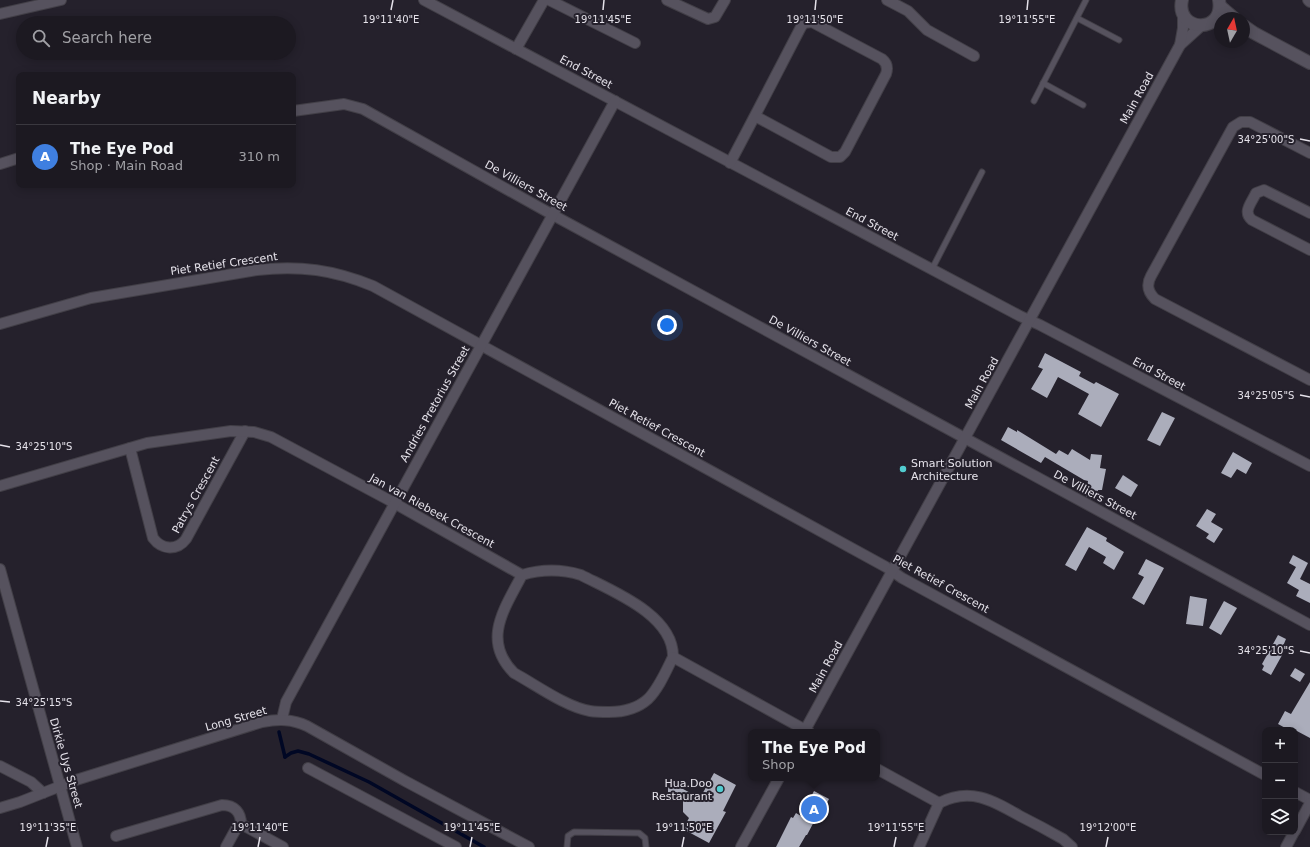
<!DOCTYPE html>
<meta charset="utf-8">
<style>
body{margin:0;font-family:"DejaVu Sans",sans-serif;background:#25222a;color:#f1f3f6}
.controls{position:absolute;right:12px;bottom:12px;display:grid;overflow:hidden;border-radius:8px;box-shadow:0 2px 10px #0003}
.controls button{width:36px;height:36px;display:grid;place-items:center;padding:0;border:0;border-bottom:1px solid #3a383f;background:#1c1921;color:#f1f3f6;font:20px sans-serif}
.compass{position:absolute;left:1214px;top:12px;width:36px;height:36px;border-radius:50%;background:#1c1921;box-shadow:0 2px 10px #0003;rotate:9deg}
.you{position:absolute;left:667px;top:325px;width:14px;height:14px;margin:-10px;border:3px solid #fff;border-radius:50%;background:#1a73e8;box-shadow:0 0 0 6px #1a73e833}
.badge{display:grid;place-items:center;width:26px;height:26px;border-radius:50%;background:#52ccd0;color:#fff;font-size:13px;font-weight:700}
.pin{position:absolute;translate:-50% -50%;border:2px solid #fff;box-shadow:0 1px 4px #0006}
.popup{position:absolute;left:748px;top:729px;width:132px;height:52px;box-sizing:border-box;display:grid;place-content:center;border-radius:8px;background:#1c1921;filter:drop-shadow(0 1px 3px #0005);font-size:13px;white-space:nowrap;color:#a0a0a5}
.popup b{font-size:15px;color:#f1f3f6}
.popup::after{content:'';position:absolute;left:50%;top:100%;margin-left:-8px;border:8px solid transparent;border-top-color:#1c1921}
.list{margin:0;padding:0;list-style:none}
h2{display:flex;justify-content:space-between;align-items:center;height:52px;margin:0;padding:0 16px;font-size:17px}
h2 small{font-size:13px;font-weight:400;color:#a0a0a5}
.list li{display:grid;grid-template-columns:26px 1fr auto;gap:12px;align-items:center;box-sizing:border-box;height:64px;padding:0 16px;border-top:1px solid #3a383f}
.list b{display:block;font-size:15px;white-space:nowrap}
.list p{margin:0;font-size:13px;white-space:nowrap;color:#a0a0a5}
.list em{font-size:13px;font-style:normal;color:#a0a0a5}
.icon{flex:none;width:22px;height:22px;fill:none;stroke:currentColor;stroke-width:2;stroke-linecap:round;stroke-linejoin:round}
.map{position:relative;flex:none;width:1310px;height:847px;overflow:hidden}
.search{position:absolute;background:#1c1921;box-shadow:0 2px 10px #0003;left:16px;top:16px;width:280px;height:44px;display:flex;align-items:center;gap:10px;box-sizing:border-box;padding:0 14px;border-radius:22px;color:#a0a0a5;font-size:15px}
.panel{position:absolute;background:#1c1921;box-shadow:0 2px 10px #0003;left:16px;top:72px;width:280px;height:116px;border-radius:8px}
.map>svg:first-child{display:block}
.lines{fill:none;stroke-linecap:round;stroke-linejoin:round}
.stream{stroke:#000724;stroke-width:3.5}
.building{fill:#abadbb}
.lane-casing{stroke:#423f47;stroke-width:7}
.street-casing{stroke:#423f47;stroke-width:12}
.secondary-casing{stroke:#423f47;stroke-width:14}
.lane{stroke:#56525e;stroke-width:5}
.street{stroke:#56525e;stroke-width:10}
.secondary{stroke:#56525e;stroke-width:12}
.ticks{fill:none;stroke:#e5e2ea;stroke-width:1.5}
.poi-dot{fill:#52ccd0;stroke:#25212c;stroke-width:1.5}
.labels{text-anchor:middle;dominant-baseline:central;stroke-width:4;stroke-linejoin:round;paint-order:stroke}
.street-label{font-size:11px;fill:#e5e2ea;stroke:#25212c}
.poi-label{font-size:11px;fill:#e5e2ea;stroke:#25212c;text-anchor:start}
.ticks-label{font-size:10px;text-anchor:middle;fill:#e5e2ea;stroke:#25212c;stroke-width:4;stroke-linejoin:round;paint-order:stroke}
</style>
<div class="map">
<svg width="1310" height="847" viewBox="0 0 1310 847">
<rect width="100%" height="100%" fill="#25212c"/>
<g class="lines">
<g class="stream">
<path d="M279 732 285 757"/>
<path d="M285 757 291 753 298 751 309 754 369 782 484 847"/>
</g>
</g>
<g class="building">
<path d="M1045 353 1081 372 1079 376 1094 384 1096 382 1119 394 1101 427 1078 414 1089 394 1058 377 1047 398 1031 389 1043 369 1038 367Z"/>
<path d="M1162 412 1175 418 1160 446 1147 440Z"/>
<path d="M1008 427 1017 432V430L1056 454 1059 450 1068 455 1072 449 1090 460 1091 454 1102 455 1100 468 1106 469 1102 490H1098L1097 494H1094L1091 499 1086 496 1088 481 1084 480 1045 457 1041 463 1001 440Z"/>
<path d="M1233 452 1252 463 1246 474 1237 469 1231 478 1221 473Z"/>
<path d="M1123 475 1138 485 1131 497 1115 488Z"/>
<path d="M1207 509 1216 514 1211 522 1223 529 1214 543 1206 538 1209 534 1196 526Z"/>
<path d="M1087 527 1107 538 1106 541 1124 552 1114 570 1103 563 1106 557 1089 547 1076 571 1065 565Z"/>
<path d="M1293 555 1308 563 1300 579 1310 584V603L1296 596 1299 590 1287 583 1296 567 1289 563Z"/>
<path d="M1146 559 1164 568 1144 605 1132 598 1144 577 1138 574Z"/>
<path d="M1190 596 1207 599 1203 626 1186 624Z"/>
<path d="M1224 601 1237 608 1221 635 1209 628Z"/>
<path d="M1278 635 1286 639 1283 646 1286 648 1271 675 1262 670 1264 666 1262 664Z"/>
<path d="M1295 668 1305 674 1300 682 1290 676Z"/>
<path d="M1310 682V738L1295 730H1289L1278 724 1285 711 1291 714Z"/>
<path d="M714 773 736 785 723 811 726 812 709 843 683 829 689 818 683 812V801H668V782H684L683 789 700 798Z"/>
<path d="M814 791 829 799 819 818 817 816 807 835H806L799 847H776L791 817 793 818 796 813 801 816Z"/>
</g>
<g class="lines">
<defs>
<g id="lane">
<path d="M1077 18 1119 40"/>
<path d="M1043 83 1083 105"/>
<path d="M1034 101 1086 0"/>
<path d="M932 269 982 172"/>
<path d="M567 847 568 836 574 832 639 833 645 838 646 847"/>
</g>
<g id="street">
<path d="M424 0 1020 316 1040 325 1310 466"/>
<path d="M549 0 635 43"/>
<path d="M667 0 708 19 715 17 725 0"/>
<path d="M887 0 908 11 927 30 974 56"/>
<path d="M1308 0 1310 2"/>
<path d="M0 14 61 0"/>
<path d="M1180 45 1201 26"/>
<path d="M516 49 544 0"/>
<path d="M293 111 344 104 363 109 553 215 1310 625"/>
<path d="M1310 153 1250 122H1241L1233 127 1151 276C1146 285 1148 292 1155 299L1310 380"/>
<path d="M730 163C754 118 777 73 801 27L804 23 812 22 882 59C887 63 888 68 886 74L845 152 840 157H831L755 116"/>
<path d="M0 164 19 158"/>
<path d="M1310 213 1264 190 1256 193C1252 202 1242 212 1252 220L1310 250"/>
<path d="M0 324 91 298 257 270C300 265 334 270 373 286L886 567 902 578 1265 775"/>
<path d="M130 448 153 538C162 550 177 551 186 539L245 431"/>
<path d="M0 486 147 443 231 431 254 432 271 437 387 499 522 575C542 569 561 569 581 575 612 591 674 615 673 657 666 671 659 688 648 699 637 709 623 712 609 712 603 712 596 712 590 711 566 707 536 685 514 673 481 640 505 608 522 575"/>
<path d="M0 569 77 847"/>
<path d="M673 657 809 732"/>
<path d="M282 719 286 702 615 101"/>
<path d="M804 732 1180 45 1183 28V14"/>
<path d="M0 766 31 782 43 793"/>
<path d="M308 768 456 847"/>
<path d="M877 769 939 803"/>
<path d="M1295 792 1310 800"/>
<path d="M939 803C970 787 992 800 1020 816 1034 823 1049 831 1063 839L1072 847"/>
<path d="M0 808 20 802 76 780 262 722C279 719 292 719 307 726L405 781 529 847"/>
<path d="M241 824 283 847"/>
<path d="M1295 831 1310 803"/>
<path d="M116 836 222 805C235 805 241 813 241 824"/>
<path d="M226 847 237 827 241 824"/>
<path d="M741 847 779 778"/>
<path d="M919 847 939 803"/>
<path d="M1286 847 1294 832"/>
</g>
<g id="secondary">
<path d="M1182 0C1175 32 1225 35 1219 0"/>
<path d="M1220 6 1234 18"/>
<path d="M1244 26 1254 33 1310 63"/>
</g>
</defs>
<use href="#lane" class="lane-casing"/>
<use href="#street" class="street-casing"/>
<use href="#secondary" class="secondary-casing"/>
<use href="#lane" class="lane"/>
<use href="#street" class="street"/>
<use href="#secondary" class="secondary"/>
</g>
<path class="ticks" d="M391 10 393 0M603 10 604 0M815 10 816 0M1027 10 1028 0M1300 139 1310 141M1300 395 1310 397M0 445 10 447M1300 651 1310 653M0 701 10 702M46 847 48 837M258 847 260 837M470 847 472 837M682 847 684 837M894 847 896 837M1106 847 1108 837"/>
<g class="poi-dot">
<circle cx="903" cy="469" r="4"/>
<circle cx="720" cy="789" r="4"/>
</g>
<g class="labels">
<g class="street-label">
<text transform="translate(586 72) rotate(28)">End Street</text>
<text transform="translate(1137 98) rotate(-61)">Main Road</text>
<text transform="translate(526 186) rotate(29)">De Villiers Street</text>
<text transform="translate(872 224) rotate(28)">End Street</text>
<text transform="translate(224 264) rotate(-8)">Piet Retief Crescent</text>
<text transform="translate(810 341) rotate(29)">De Villiers Street</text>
<text transform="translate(1159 374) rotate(28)">End Street</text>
<text transform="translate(982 383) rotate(-61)">Main Road</text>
<text transform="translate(435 404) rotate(-61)">Andries Pretorius Street</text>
<text transform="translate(657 428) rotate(29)">Piet Retief Crescent</text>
<text transform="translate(196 495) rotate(-61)">Patrys Crescent</text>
<text transform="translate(1095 495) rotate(28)">De Villiers Street</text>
<text transform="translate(432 511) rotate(29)">Jan van Riebeek Crescent</text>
<text transform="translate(941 584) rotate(29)">Piet Retief Crescent</text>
<text transform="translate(826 667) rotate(-61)">Main Road</text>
<text transform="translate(236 719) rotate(-16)">Long Street</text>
<text transform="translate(66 763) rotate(74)">Dirkie Uys Street</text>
</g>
<g class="poi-label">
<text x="911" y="463">Smart Solution<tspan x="911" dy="13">Architecture</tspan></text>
<text x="712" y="783" text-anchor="end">Hua.Doo<tspan x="712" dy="13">Restaurant</tspan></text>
</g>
</g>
<g class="ticks-label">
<text x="391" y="23">19°11'40"E</text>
<text x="603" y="23">19°11'45"E</text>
<text x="815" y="23">19°11'50"E</text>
<text x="1027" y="23">19°11'55"E</text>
<text x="1266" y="143">34°25'00"S</text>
<text x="1266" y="399">34°25'05"S</text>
<text x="44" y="450">34°25'10"S</text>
<text x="1266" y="654">34°25'10"S</text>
<text x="44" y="706">34°25'15"S</text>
<text x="48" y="831">19°11'35"E</text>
<text x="260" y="831">19°11'40"E</text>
<text x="472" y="831">19°11'45"E</text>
<text x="684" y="831">19°11'50"E</text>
<text x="896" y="831">19°11'55"E</text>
<text x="1108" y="831">19°12'00"E</text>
</g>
</svg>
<div class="controls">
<button>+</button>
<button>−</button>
<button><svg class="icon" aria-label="layers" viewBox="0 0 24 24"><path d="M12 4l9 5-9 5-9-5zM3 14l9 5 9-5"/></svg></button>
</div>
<svg class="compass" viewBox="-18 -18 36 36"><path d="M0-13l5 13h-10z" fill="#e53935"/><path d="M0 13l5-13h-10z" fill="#a0a0a5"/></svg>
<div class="you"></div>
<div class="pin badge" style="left:814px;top:809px;background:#3f7fe0">A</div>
<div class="popup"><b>The Eye Pod</b>Shop</div>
<div class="search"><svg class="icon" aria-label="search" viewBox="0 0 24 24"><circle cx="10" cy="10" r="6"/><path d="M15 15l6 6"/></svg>Search here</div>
<section class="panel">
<h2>Nearby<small></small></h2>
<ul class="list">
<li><span class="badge" style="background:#3f7fe0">A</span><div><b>The Eye Pod</b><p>Shop · Main Road</p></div><em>310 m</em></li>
</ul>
</section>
</div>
